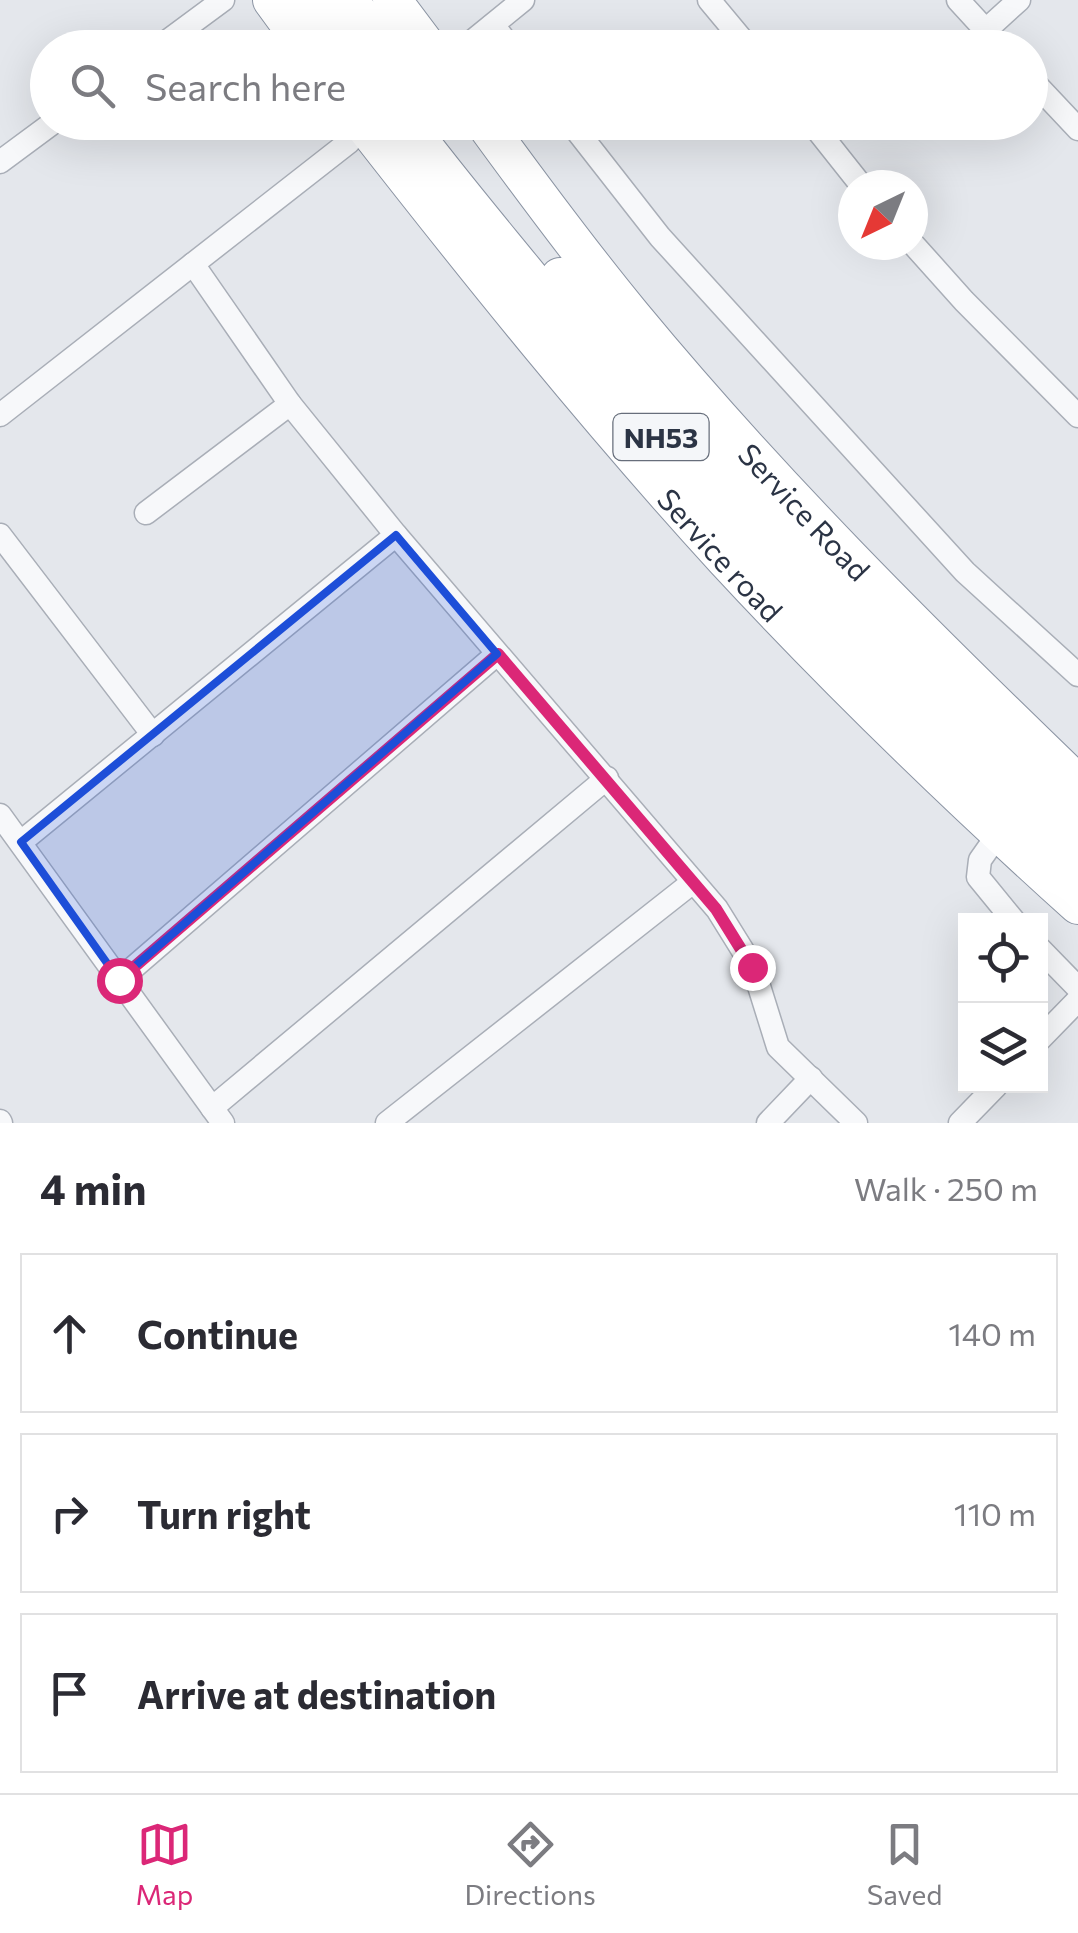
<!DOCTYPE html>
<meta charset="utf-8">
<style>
body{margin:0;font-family:Commissioner,sans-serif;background:#f7f7f7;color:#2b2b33}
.controls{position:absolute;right:30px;bottom:30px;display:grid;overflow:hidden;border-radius:0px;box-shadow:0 10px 40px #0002}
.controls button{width:90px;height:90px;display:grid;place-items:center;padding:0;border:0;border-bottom:2px solid #e1e1e2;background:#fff;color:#2b2b33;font:50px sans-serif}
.compass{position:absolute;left:838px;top:170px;width:90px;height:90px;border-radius:50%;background:#fff;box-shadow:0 10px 40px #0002;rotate:223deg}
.stop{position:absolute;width:30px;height:30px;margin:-22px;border:8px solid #db2777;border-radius:50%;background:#fff}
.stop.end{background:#db2777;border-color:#fff;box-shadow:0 2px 10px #0008}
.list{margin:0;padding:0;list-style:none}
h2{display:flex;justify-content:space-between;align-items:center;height:130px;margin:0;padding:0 40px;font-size:42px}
h2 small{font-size:32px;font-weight:400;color:#7c7c81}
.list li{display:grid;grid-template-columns:65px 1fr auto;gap:30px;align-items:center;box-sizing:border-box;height:160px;margin:0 20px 20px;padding:0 20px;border:2px solid #e1e1e2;border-radius:0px}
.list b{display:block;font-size:38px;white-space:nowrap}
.list em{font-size:32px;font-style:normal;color:#7c7c81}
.icon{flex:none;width:55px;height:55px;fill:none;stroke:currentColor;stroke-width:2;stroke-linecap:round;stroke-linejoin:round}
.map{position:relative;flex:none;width:1078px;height:1123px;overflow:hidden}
.search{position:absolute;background:#fff;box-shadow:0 10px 40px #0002;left:30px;right:30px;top:30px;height:110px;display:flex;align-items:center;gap:25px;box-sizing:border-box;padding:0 35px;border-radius:55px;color:#7c7c81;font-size:38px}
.sheet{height:670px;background:#fff}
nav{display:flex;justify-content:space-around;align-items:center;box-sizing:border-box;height:140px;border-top:2px solid #e1e1e2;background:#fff;font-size:28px;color:#7c7c81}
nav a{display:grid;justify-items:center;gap:5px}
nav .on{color:#db2777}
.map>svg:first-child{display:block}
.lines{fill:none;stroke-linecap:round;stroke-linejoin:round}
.minor-casing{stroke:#a9aeb7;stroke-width:25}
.trunk-casing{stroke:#8b94a3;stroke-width:40}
.minor{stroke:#f7f8fa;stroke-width:22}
.trunk{stroke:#fff;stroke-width:38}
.route{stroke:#db2777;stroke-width:12}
.marked{fill:#1d4ed8;fill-opacity:0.2;stroke:#1d4ed8;stroke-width:8;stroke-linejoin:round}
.labels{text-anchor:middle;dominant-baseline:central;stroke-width:10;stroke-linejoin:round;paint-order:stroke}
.shield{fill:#f4f6f9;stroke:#676e7b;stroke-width:2.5}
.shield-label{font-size:28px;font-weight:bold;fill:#2b3445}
.street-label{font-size:30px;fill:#2b3445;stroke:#f4f6f9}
</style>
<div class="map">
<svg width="1078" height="1123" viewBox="0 0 1078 1123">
<rect width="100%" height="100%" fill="#e4e7ec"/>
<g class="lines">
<defs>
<g id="minor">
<path d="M709 0 749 48"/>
<path d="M958 0 1002 48"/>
<path d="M493 25 511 48"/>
<path d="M986 30 1019 0"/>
<path d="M158 48 223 0"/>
<path d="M464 48 523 0"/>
<path d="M1030 78 1078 129"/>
<path d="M570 122 660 237 965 572 1078 675"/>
<path d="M811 122 861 185"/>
<path d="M0 162 54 122"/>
<path d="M913 244 964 301 1078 416"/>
<path d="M193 264 290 404 396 535 717 909 753 967 778 1047 856 1123"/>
<path d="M0 415 349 142"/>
<path d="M146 513 290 404"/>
<path d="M0 535 153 735"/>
<path d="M0 815 223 1123"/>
<path d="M999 833 980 860 978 877 1014 921"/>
<path d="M21 842 396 535"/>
<path d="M1040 949 1078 988"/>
<path d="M119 980 497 654"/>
<path d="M1040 1039 1078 1000"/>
<path d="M212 1108 607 778"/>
<path d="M0 1121 1 1123"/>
<path d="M387 1123 693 882"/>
<path d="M768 1123 811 1078"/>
<path d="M960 1123 996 1086"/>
</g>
<g id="trunk">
<path d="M272 0 307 48"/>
<path d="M313 0 350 48"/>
<path d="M349 0 383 48"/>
<path d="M392 0 428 48"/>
<path id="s1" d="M362 122C479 272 598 420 726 560 838 681 956 795 1078 905"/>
<path d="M405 122C443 173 484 222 524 271 695 484 876 678 1078 862"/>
<path id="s2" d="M484 122C532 188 580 253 632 316 769 482 923 635 1078 784"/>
<path d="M560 277C725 468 892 655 1078 826"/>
</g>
</defs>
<use href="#minor" class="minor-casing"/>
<use href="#trunk" class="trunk-casing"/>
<use href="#minor" class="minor"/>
<use href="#trunk" class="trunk"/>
</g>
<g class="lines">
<path class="route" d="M119 980 498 654 716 909 752 967"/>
</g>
<path class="marked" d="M396 535 497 654 119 980 21 842Z"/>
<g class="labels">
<rect class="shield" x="613.5" y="414" width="95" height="46" rx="8"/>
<g class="shield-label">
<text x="661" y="437">NH53</text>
</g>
<g class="street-label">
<text stroke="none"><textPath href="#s2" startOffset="505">Service Road</textPath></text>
<text stroke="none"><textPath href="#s1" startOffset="562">Service road</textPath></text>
</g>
</g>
</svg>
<div class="controls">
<button><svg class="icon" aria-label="locate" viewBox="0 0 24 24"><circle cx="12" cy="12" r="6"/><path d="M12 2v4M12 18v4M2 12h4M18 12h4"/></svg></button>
<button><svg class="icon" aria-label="layers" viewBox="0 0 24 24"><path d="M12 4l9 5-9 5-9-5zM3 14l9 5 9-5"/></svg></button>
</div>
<svg class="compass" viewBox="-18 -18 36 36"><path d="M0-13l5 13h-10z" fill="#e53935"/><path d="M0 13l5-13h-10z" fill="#7c7c81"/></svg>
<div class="stop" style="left:119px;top:980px"></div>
<div class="stop end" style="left:752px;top:967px"></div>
<div class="search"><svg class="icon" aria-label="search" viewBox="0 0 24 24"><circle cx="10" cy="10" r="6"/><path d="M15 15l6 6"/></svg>Search here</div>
</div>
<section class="sheet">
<h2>4 min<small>Walk · 250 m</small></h2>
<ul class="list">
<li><svg class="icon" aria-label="ahead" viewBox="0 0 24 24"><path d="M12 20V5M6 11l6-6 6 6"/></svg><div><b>Continue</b></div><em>140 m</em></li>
<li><svg class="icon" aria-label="right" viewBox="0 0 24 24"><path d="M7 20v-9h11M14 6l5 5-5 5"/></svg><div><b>Turn right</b></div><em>110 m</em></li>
<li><svg class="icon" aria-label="arrive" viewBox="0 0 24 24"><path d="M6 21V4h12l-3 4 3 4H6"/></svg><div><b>Arrive at destination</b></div></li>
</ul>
</section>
<nav>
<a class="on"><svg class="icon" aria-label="map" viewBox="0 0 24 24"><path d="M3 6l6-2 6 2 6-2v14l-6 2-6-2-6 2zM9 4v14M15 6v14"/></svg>Map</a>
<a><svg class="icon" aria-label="directions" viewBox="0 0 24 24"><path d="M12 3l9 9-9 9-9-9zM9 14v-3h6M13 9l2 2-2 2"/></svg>Directions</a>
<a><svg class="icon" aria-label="saved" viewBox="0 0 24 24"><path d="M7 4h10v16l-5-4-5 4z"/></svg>Saved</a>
</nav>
